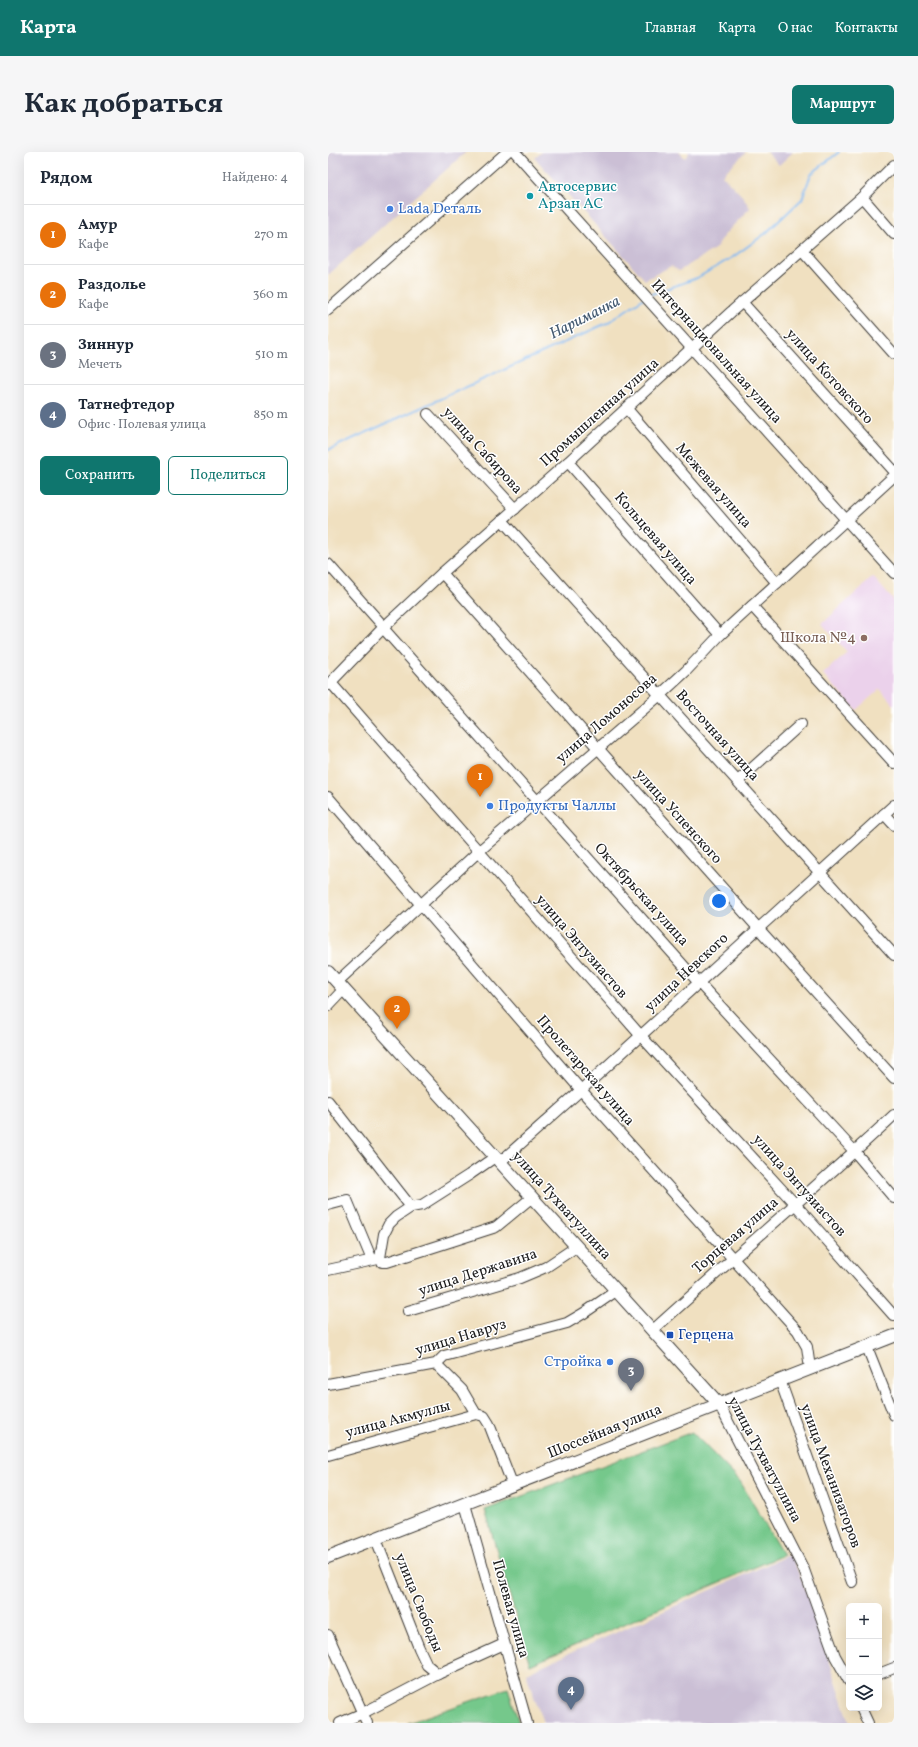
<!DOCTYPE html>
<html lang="ru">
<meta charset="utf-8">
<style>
body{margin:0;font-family:Vollkorn,serif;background:#f6f6f7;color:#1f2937}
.controls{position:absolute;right:12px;bottom:12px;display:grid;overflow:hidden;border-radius:6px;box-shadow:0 4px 16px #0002}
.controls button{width:36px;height:36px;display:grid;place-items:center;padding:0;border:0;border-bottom:1px solid #e0e1e3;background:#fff;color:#1f2937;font:20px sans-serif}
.you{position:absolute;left:391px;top:749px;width:14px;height:14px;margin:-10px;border:3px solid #fff;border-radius:50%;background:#1a73e8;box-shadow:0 0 0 6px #1a73e833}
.badge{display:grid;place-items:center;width:26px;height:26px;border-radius:50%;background:#0f766e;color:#fff;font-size:13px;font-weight:700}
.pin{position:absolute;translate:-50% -33px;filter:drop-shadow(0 1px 2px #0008)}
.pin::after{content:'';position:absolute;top:21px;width:14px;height:12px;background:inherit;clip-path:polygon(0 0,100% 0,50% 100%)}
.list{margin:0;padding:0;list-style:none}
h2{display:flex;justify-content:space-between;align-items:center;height:52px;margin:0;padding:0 16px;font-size:17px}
h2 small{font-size:13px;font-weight:400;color:#747a83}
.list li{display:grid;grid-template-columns:26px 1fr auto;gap:12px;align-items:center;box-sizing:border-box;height:60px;padding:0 16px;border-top:1px solid #e0e1e3}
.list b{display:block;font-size:15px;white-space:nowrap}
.list p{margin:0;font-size:13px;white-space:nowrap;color:#747a83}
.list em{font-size:13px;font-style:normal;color:#747a83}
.actions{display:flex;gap:8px;padding:12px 16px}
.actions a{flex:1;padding:9px 0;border:1px solid #0f766e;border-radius:6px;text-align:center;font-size:14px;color:#0f766e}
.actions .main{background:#0f766e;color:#fff}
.icon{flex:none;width:22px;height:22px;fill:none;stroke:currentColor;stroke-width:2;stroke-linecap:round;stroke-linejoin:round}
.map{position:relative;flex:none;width:566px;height:1571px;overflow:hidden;border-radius:6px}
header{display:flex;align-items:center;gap:24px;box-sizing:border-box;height:56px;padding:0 20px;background:#0f766e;color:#fff}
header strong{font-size:19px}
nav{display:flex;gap:22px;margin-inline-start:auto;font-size:14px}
.intro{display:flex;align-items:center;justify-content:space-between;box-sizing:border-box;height:96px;padding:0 24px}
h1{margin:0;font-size:28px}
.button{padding:10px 18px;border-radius:6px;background:#0f766e;color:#fff;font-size:14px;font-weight:700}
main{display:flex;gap:24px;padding:0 24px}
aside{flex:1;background:#fff;border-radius:6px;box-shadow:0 4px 16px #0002}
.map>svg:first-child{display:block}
.built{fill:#ebd1eb}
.industrial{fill:#cbbfd5}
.green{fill:#74c88b;stroke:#487254}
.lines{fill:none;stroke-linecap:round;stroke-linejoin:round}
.stream{stroke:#80b8f0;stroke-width:2}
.minor-casing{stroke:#3c3935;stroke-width:12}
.major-casing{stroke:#3c3935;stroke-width:14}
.minor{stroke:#fff;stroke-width:10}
.major{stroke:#fff;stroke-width:12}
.culture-dot{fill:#0f9aa8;stroke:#fff;stroke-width:1.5}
.shop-dot{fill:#3f7fe0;stroke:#fff;stroke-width:1.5}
.education-dot{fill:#8d6e63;stroke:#fff;stroke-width:1.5}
.transit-dot{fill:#1a4fb4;stroke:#fff;stroke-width:1.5}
.labels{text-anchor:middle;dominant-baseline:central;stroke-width:3;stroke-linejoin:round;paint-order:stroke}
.culture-label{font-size:15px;fill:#0d838f;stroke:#fff;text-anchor:start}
.shop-label{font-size:15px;fill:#366cbe;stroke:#fff;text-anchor:start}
.street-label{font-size:15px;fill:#1c1c1c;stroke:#fff}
.education-label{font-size:15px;fill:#785e54;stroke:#fff;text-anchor:end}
.transit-label{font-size:15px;fill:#164399;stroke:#fff;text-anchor:start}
.water-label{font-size:16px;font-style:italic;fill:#445a71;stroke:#fff}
</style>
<header>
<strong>Карта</strong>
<nav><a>Главная</a><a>Карта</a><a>О нас</a><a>Контакты</a></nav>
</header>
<div class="intro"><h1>Как добраться</h1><a class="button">Маршрут</a></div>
<main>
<aside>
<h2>Рядом<small>Найдено: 4</small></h2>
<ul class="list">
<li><span class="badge" style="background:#e8710a">1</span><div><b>Амур</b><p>Кафе</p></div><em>270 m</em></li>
<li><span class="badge" style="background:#e8710a">2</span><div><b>Раздолье</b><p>Кафе</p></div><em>360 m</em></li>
<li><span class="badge" style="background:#6b7280">3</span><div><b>Зиннур</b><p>Мечеть</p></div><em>510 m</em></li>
<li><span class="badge" style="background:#5c6f8a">4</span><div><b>Татнефтедор</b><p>Офис · Полевая улица</p></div><em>850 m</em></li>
</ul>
<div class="actions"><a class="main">Сохранить</a><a>Поделиться</a></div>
</aside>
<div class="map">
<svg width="566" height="1571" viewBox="0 0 566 1571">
<rect width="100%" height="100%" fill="#fff"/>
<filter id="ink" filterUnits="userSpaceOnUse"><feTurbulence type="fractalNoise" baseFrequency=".025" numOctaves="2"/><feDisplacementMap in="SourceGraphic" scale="8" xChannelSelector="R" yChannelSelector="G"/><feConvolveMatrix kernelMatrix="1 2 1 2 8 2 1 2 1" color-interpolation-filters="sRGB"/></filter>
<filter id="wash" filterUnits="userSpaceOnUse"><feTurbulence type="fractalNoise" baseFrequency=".012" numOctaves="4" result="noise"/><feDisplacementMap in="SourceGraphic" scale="16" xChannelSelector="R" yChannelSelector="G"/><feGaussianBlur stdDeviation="0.9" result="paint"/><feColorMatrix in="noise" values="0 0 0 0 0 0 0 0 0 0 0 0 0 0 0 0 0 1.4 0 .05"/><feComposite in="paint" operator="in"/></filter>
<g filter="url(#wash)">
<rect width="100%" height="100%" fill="#f0e0c0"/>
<path class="built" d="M545 425 566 449V553L552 537 528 558 495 522 519 500 494 472Z"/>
<g class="industrial">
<path d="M0 0H138L0 123Z"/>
<path d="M214 0H351L357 6 361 2 360 0H418L394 23 416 46 422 56 397 82 388 96 351 119 343 114 317 128 207 6Z"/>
<path d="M439 0H465L451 13Z"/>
<path d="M463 1402 480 1444 522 1571H215L198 1521Z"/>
</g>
<g class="green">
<path d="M364 1280 412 1329 455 1403 202 1513 157 1358Z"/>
<path d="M180 1536 191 1571H80Z"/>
</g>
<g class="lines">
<g class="stream">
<path d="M321 143 369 126 405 105 438 81 474 47 483 22 511 0"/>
<path d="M0 298 279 171 316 146"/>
</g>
</g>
</g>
<g filter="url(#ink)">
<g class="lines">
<defs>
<g id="minor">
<path d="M187 0 566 421"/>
<path d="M534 45 566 82"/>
<path d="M474 98 566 202"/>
<path d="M414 150 566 319"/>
<path d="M0 158 179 0"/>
<path d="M299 257 449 431"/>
<path d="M100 262 187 357"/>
<path d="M240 310 392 483"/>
<path d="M174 368 566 803"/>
<path d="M0 412 56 475"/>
<path d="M114 421 430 776 566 926"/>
<path d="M424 454 566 611"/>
<path d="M55 476 371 831 527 1000 566 1046"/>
<path d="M3 531 313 884 467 1052 566 1164"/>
<path d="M0 533 55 476 114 421 240 310 403 160 534 45 566 13"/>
<path d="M410 629 473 572"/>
<path d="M0 645 253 938 470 1179 479 1195 482 1216"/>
<path d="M556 662 566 673"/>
<path d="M9 830 150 700 332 543 358 519 392 483 566 324"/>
<path d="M0 854 15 838"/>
<path d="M0 949 83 1055"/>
<path d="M172 1010 253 938 566 653"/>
<path d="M0 1053 19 1048 44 1108"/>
<path d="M52 1106 54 1110H59L168 1075 203 1046"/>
<path d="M52 1106 56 1082 61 1072 68 1065 83 1055 94 1053 141 1023 167 1005"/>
<path d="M0 1118 50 1107"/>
<path d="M80 1159 192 1126 218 1115 248 1095"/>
<path d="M324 1179C404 1106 487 1037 566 963"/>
<path d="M539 1195 566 1263"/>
<path d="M108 1212 134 1238 148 1262 156 1264 161 1272 185 1334"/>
<path d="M452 1228 524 1430"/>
<path d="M0 1232 108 1212 116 1204 239 1171 256 1161 288 1139"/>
<path d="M391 1252 476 1418 507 1504 521 1529"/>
<path d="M0 1303 148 1262"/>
<path d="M137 1352 199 1571"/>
<path d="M48 1387 91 1496 99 1513 110 1522"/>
<path d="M0 1483 39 1571"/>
<path d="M551 1522 566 1516"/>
<path d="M533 1556 540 1571"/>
<path d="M12 1571 35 1561 110 1522 176 1492"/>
</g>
<g id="major">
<path d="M0 820 391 1252"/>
<path d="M0 1405 566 1184"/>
</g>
</defs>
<use href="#minor" class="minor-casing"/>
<use href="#major" class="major-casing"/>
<use href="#minor" class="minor"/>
<use href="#major" class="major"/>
</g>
</g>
<circle class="culture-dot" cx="202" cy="44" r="4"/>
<g class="shop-dot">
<circle cx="62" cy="57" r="4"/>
<circle cx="162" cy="654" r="4"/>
<circle cx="282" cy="1210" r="4"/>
</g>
<circle class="education-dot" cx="536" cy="486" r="4"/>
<rect class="transit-dot" x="338" y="1179" width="8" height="8" rx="2"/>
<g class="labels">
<g class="culture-label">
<text x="210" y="35">Автосервис<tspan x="210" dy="17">Арзан АС</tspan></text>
</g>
<g class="shop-label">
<text x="70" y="57">Lada Dеталь</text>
<text x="170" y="654">Продукты Чаллы</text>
<text x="274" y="1210" text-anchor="end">Стройка</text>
</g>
<g class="street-label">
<text transform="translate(388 200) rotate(48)">Интернациональная улица</text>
<text transform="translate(501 225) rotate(48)">улица Котовского</text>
<text transform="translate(272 261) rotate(-42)">Промышленная улица</text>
<text transform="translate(154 299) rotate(48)">улица Сабирова</text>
<text transform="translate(385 334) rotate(49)">Межевая улица</text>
<text transform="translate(327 387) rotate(49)">Кольцевая улица</text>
<text transform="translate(279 567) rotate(-41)">улица Ломоносова</text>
<text transform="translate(389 584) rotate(48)">Восточная улица</text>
<text transform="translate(350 665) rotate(48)">улица Успенского</text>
<text transform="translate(313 743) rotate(48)">Октябрьская улица</text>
<text transform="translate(253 795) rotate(49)">улица Энтузиастов</text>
<text transform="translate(359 821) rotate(-43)">улица Невского</text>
<text transform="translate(257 919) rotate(49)">Пролетарская улица</text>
<text transform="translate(471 1034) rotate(48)">улица Энтузиастов</text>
<text transform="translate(233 1054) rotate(48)">улица Тухватуллина</text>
<text transform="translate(408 1084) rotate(-41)">Торцевая улица</text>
<text transform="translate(150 1121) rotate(-18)">улица Державина</text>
<text transform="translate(133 1186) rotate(-17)">улица Навруз</text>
<text transform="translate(70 1268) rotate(-15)">улица Акмуллы</text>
<text transform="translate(277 1280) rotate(-22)">Шоссейная улица</text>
<text transform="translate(436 1308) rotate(62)">улица Тухватуллина</text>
<text transform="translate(502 1324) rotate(70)">улица Механизаторов</text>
<text transform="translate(90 1451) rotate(68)">улица Свободы</text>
<text transform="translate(182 1457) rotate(74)">Полевая улица</text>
</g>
<g class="education-label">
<text x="528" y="486">Школа №4</text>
</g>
<g class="transit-label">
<text x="350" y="1183">Герцена</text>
</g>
<g class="water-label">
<text transform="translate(257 166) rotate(-27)">Нариманка</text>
</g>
</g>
</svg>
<div class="controls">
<button>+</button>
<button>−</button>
<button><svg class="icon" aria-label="layers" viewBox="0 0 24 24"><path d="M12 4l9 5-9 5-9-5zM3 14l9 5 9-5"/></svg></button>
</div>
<div class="you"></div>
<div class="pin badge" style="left:152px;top:645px;background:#e8710a">1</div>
<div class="pin badge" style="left:69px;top:877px;background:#e8710a">2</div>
<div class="pin badge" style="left:303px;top:1239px;background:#6b7280">3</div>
<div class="pin badge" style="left:243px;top:1558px;background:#5c6f8a">4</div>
</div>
</main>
